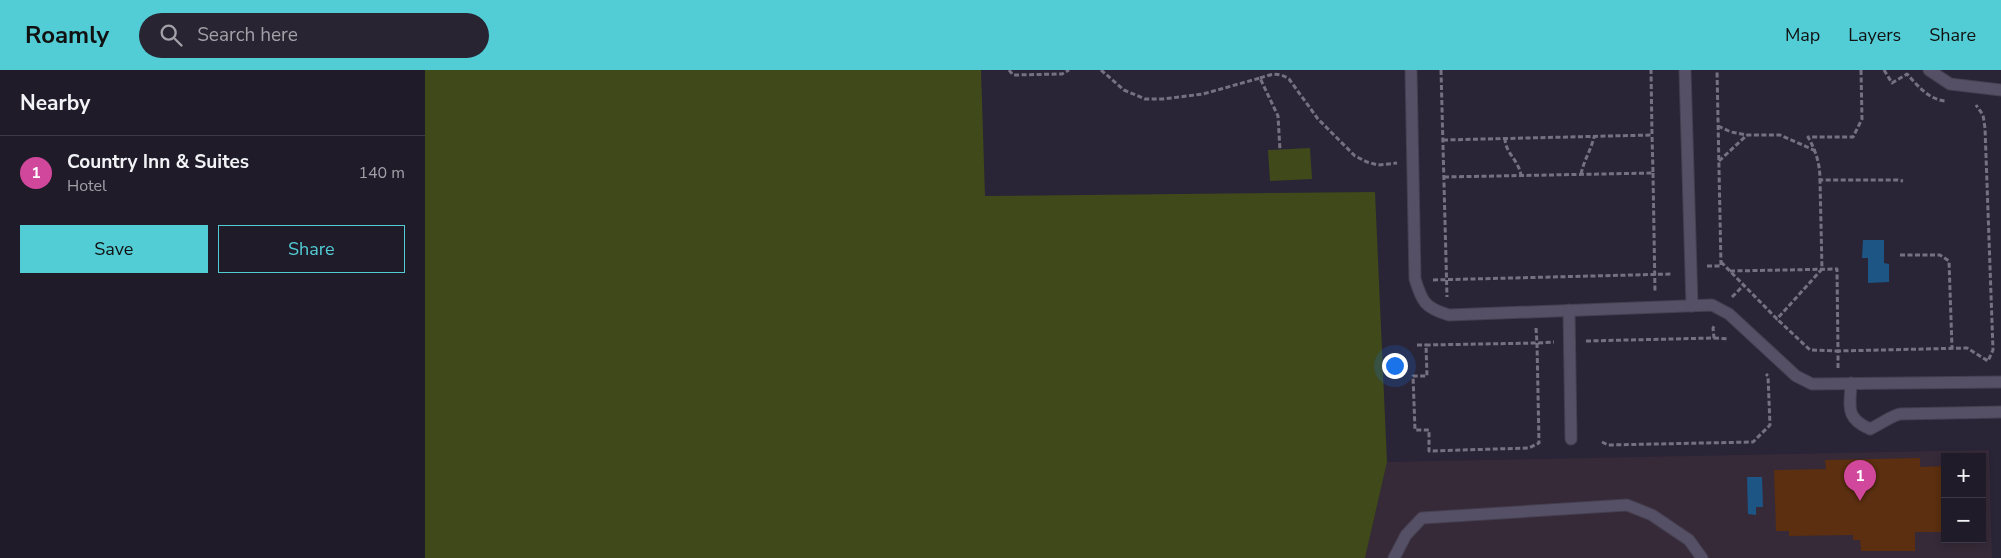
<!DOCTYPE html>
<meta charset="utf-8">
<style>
body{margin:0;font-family:"Nunito Sans",sans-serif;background:#282431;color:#f1f3f6}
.controls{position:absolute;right:15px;bottom:15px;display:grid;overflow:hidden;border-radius:0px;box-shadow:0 2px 8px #0003}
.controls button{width:45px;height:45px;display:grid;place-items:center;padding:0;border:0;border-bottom:1px solid #3d3946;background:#201b29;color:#f1f3f6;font:25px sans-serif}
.you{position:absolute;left:969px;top:295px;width:18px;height:18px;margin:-12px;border:4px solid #fff;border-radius:50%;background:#1a73e8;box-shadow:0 0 0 8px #1a73e833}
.badge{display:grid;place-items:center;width:32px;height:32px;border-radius:50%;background:#52ccd5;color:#fff;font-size:16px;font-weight:700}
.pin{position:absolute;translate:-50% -41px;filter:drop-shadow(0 1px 2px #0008)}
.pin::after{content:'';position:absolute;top:26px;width:18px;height:15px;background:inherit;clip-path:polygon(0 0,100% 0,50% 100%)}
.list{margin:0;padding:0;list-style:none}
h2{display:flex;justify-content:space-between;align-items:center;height:65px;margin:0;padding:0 20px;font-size:21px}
h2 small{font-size:16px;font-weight:400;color:#a2a1a8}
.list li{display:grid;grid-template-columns:32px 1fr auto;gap:15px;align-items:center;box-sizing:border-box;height:75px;padding:0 20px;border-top:1px solid #3d3946}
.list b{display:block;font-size:19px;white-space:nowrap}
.list p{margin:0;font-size:16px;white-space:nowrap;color:#a2a1a8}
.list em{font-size:16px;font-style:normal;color:#a2a1a8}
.actions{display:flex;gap:10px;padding:15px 20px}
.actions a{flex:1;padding:11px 0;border:1px solid #52ccd5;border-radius:0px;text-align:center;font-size:18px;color:#52ccd5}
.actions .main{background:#52ccd5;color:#111}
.icon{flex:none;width:28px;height:28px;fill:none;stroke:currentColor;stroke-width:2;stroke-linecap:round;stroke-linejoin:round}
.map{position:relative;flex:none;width:1576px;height:488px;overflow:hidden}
header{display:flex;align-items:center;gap:30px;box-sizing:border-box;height:70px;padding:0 25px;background:#52ccd5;color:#111}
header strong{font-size:24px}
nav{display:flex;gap:28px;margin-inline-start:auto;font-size:18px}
.search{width:350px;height:45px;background:#282431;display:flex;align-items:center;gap:12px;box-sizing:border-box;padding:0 18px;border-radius:28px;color:#a2a1a8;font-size:19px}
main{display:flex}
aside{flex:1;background:#201b29}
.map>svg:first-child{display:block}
.commercial{fill:#362a38;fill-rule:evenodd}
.green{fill:#3f491a}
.water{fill:#1d5585}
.building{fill:#5b2f0f}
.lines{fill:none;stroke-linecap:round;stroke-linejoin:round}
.service-casing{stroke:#453f50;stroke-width:13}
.path{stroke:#767181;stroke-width:3;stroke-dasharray:5 2.5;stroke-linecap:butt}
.service{stroke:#565066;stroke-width:11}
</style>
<header>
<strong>Roamly</strong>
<div class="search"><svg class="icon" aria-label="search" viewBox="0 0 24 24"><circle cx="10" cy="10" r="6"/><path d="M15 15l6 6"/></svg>Search here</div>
<nav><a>Map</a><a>Layers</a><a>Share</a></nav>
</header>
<main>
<aside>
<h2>Nearby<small></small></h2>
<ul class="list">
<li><span class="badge" style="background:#d1479c">1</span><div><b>Country Inn &amp; Suites</b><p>Hotel</p></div><em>140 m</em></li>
</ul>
<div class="actions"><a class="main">Save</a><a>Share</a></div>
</aside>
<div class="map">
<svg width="1576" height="488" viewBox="0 0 1576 488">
<rect width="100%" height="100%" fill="#2a2437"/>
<path class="commercial" d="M1564 380 1567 488H940L962 392ZM1520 387H1557V469H1520Z"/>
<g class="green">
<path d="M0 0H556L560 126 950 122 962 392 940 488H0Z"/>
<path d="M885 78 887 109 845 111 843 80Z"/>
</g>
<g class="water">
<path d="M1438 170H1459V193L1464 194V212L1443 213V188H1437Z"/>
<path d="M1322 407H1337L1338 437H1331V445L1323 444Z"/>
</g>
<path class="building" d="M1495 388V397L1520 396V462H1490V481H1436L1435 470H1428V465L1364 466V461H1351L1349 400 1401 399 1400 390Z"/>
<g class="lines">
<defs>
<g id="service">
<path d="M986 0 990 209C997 232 1000 238 1024 245L1287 235 1304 244 1371 306 1387 314 1576 312"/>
<path d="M1260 0 1267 236"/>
<path d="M1504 0 1525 14 1576 20"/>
<path d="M1144 240 1146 369"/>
<path d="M1426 313C1425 337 1420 348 1445 359 1456 354 1464 347 1475 344L1576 342"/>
<path d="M969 488 981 465 997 448 1202 435 1227 445 1264 470 1277 488"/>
</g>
</defs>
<use href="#service" class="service-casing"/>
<g class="path">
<path d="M584 0 588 5 637 4 644 0"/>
<path d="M676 0 699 20 720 29H738L778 24 835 8 853 46 855 80"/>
<path d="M1016 0 1022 227"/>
<path d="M1436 0 1437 49 1428 67H1383C1391 81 1395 94 1395 110H1473L1478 111"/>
<path d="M1459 0 1467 13 1482 4C1493 16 1503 29 1520 31"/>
<path d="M835 8C846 4 854 2 864 9L893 49 930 86 942 92 953 95 972 93"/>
<path d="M1293 56 1306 62 1322 65H1355L1391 81"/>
<path d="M1080 68C1080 83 1093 89 1096 105"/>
<path d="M1018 70 1227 65 1226 0"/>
<path d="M1294 91 1322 65"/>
<path d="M1228 103 1230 222"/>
<path d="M1156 104C1159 90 1166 80 1169 67"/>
<path d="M1019 107 1228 103 1227 65"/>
<path d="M1475 185H1515L1524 191 1527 278"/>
<path d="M1296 192 1352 249 1397 199 1395 110"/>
<path d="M1282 196H1296L1292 0"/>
<path d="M1305 201 1412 199 1413 281 1385 280 1352 249"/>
<path d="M1008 210 1247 204"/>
<path d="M1307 227 1319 215"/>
<path d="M1111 258 1112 273 1114 373 1104 378 1004 381V360H990L988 306H1002L1001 275 1112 273 1129 272"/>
<path d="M1289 268 1304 269"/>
<path d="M1161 271 1289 268 1288 258 1290 255"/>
<path d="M992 275H1001"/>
<path d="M1413 298V281L1542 278 1563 291 1568 280 1560 58 1558 45 1551 35"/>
<path d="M1177 372 1183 375 1328 372 1345 355 1343 306 1341 304"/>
</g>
<use href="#service" class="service"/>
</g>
</svg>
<div class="controls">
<button>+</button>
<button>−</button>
</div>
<div class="you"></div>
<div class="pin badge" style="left:1435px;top:431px;background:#d1479c">1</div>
</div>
</main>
